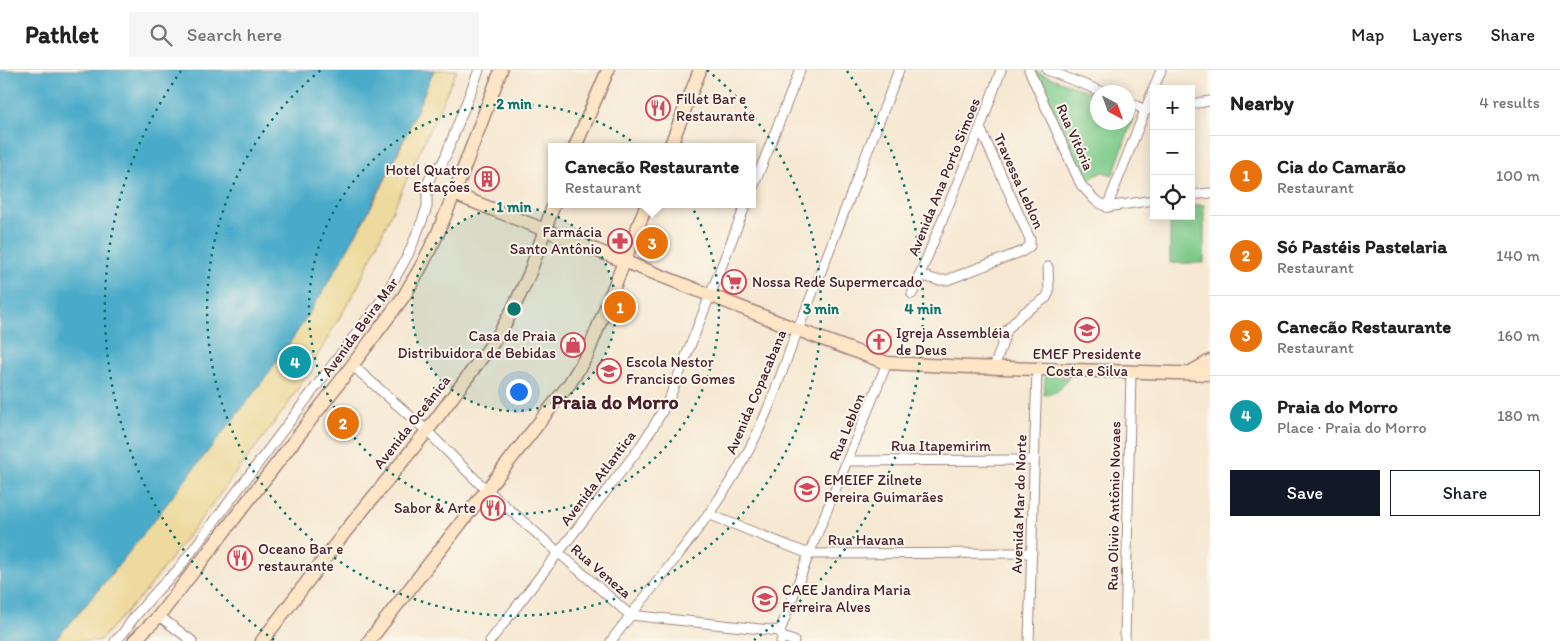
<!DOCTYPE html>
<meta charset="utf-8">
<style>
body{margin:0;font-family:Itim,sans-serif;background:#f6f6f6;color:#222}
.controls{position:absolute;right:15px;top:15px;display:grid;overflow:hidden;border-radius:0px;box-shadow:0 2px 12px #0003}
.controls button{width:45px;height:45px;display:grid;place-items:center;padding:0;border:0;border-bottom:1px solid #e0e0e0;background:#fff;color:#222;font:25px sans-serif}
.compass{position:absolute;left:1090px;top:15px;width:45px;height:45px;border-radius:50%;background:#fff;box-shadow:0 2px 12px #0003;rotate:139deg}
.you{position:absolute;left:518px;top:321px;width:18px;height:18px;margin:-12px;border:4px solid #fff;border-radius:50%;background:#1a73e8;box-shadow:0 0 0 8px #1a73e833}
.badge{display:grid;place-items:center;width:32px;height:32px;border-radius:50%;background:#111827;color:#fff;font-size:16px;font-weight:700}
.pin{position:absolute;translate:-50% -50%;border:2px solid #fff;box-shadow:0 1px 5px #0006}
.popup{position:absolute;left:548px;top:73px;width:208px;height:65px;box-sizing:border-box;display:grid;place-content:center;border-radius:0px;background:#fff;filter:drop-shadow(0 1px 4px #0005);font-size:16px;white-space:nowrap;color:#767676}
.popup b{font-size:19px;color:#222}
.popup::after{content:'';position:absolute;left:50%;top:100%;margin-left:-10px;border:10px solid transparent;border-top-color:#fff}
.list{margin:0;padding:0;list-style:none}
h2{display:flex;justify-content:space-between;align-items:center;height:65px;margin:0;padding:0 20px;font-size:21px}
h2 small{font-size:16px;font-weight:400;color:#767676}
.list li{display:grid;grid-template-columns:32px 1fr auto;gap:15px;align-items:center;box-sizing:border-box;height:80px;padding:0 20px;border-top:1px solid #e0e0e0}
.list b{display:block;font-size:19px;white-space:nowrap}
.list p{margin:0;font-size:16px;white-space:nowrap;color:#767676}
.list em{font-size:16px;font-style:normal;color:#767676}
.actions{display:flex;gap:10px;padding:15px 20px}
.actions a{flex:1;padding:11px 0;border:1px solid #111827;border-radius:0px;text-align:center;font-size:18px;color:#111827}
.actions .main{background:#111827;color:#fff}
.icon{flex:none;width:28px;height:28px;fill:none;stroke:currentColor;stroke-width:2;stroke-linecap:round;stroke-linejoin:round}
.map{position:relative;flex:none;width:1210px;height:571px;overflow:hidden}
header{display:flex;align-items:center;gap:30px;box-sizing:border-box;height:70px;padding:0 25px;background:#fff;border-bottom:1px solid #e0e0e0}
header strong{font-size:24px}
nav{display:flex;gap:28px;margin-inline-start:auto;font-size:18px}
.search{width:350px;height:45px;background:#f6f6f6;display:flex;align-items:center;gap:12px;box-sizing:border-box;padding:0 18px;border-radius:0px;color:#767676;font-size:19px}
main{display:flex}
aside{flex:1;background:#fff}
.map>svg:first-child{display:block}
.green{fill:#7cca89;stroke:#63745a}
.sand{fill:#eeda9e;stroke:#9c7c64}
.water{fill:#4aaac9;stroke:#4a647a}
.lines{fill:none;stroke-linecap:round;stroke-linejoin:round}
.street-casing{stroke:#a0847e;stroke-width:11}
.secondary-casing{stroke:#a0847e;stroke-width:15}
.street{stroke:#fff;stroke-width:9}
.secondary{stroke:#fee5c5;stroke-width:12}
.ring{fill:none;stroke:#0f766e;stroke-width:2.5;stroke-dasharray:2.5 5}
.labels{text-anchor:middle;dominant-baseline:central;stroke-width:4;stroke-linejoin:round;paint-order:stroke}
.poi-label{font-size:15px;fill:#4a1f2b;stroke:#fbf7ec;text-anchor:start}
.street-label{font-size:15px;fill:#4a1f2b;stroke:#fbf7ec}
.district-label{font-size:20px;font-weight:bold;fill:#4a1f2b;stroke:#fbf7ec}
.centre{fill:#0f766e;stroke:#fbf7ec;stroke-width:2.5}
.ring-label{font-size:15px;text-anchor:middle;font-weight:bold;fill:#0f766e;stroke:#fbf7ec;stroke-width:4;stroke-linejoin:round;paint-order:stroke}
</style>
<header>
<strong>Pathlet</strong>
<div class="search"><svg class="icon" aria-label="search" viewBox="0 0 24 24"><circle cx="10" cy="10" r="6"/><path d="M15 15l6 6"/></svg>Search here</div>
<nav><a>Map</a><a>Layers</a><a>Share</a></nav>
</header>
<main>
<div class="map">
<svg width="1210" height="571" viewBox="0 0 1210 571">
<rect width="100%" height="100%" fill="#fbf7ec"/>
<filter id="ink" filterUnits="userSpaceOnUse"><feTurbulence type="fractalNoise" baseFrequency=".02" numOctaves="2"/><feDisplacementMap in="SourceGraphic" scale="10" xChannelSelector="R" yChannelSelector="G"/><feConvolveMatrix kernelMatrix="1 2 1 2 8 2 1 2 1" color-interpolation-filters="sRGB"/></filter>
<filter id="wash" filterUnits="userSpaceOnUse"><feTurbulence type="fractalNoise" baseFrequency=".0096" numOctaves="4" result="noise"/><feDisplacementMap in="SourceGraphic" scale="20" xChannelSelector="R" yChannelSelector="G"/><feGaussianBlur stdDeviation="1.12" result="paint"/><feColorMatrix in="noise" values="0 0 0 0 0 0 0 0 0 0 0 0 0 0 0 0 0 1.4 0 .05"/><feComposite in="paint" operator="in"/></filter>
<g filter="url(#wash)">
<rect width="100%" height="100%" fill="#f6e8d2"/>
<g class="green">
<path d="M1034 1 1097 25 1098 52H1128V37L1136 40 1113 105 1102 102 1085 112Z"/>
<path d="M1191 135H1204V193H1170V146H1191Z"/>
<path d="M1045 306 1069 307C1062 318 1058 324 1044 325Z"/>
</g>
<path class="sand" d="M434 0H457L358 216 306 305 287 336 146 521 99 571H54L74 549 286 278C318 230 348 180 376 128 398 87 415 43 434 0Z"/>
<path class="water" d="M0 0H434C394 97 346 190 287 277 255 324 218 368 183 413 141 467 100 521 54 571H0Z"/>
</g>
<g filter="url(#ink)">
<g class="lines">
<defs>
<g id="street">
<path d="M1029 0 1081 115 1095 130 1107 137"/>
<path d="M1047 0 1103 22"/>
<path d="M1128 32 1145 40 1154 39"/>
<path d="M1191 34 1210 31"/>
<path d="M752 120 800 0"/>
<path d="M1191 125 1210 123"/>
<path d="M1107 137 1161 0"/>
<path d="M1107 137 1154 130"/>
<path d="M919 205 937 210H947L1023 181 1030 176V169L980 58"/>
<path d="M912 224 980 58 1001 0"/>
<path d="M352 295 427 361 478 412 630 545 780 561"/>
<path d="M994 298 1007 260 1022 244 1046 228 1049 222 1048 197"/>
<path d="M848 391 1034 390"/>
<path d="M708 444 809 484 1032 483"/>
<path d="M159 546 192 571"/>
<path d="M782 567 794 571"/>
<path d="M115 571C125 563 126 558 133 549 146 533 160 516 176 502L386 224 408 185 422 151 427 137V115L433 101 442 94 446 85 479 0"/>
<path d="M490 571 638 380 655 354 670 327 746 134"/>
<path d="M611 571C656 511 708 453 745 387 767 348 781 303 797 262 832 175 865 87 899 0"/>
<path d="M781 571 782 567 780 561 809 484 887 293"/>
<path d="M1029 571 1037 298"/>
<path d="M1125 571 1131 301"/>
</g>
<g id="secondary">
<path d="M575 77 608 0"/>
<path d="M670 77 700 0"/>
<path d="M454 124 798 260 887 293 970 297 1210 304"/>
<path d="M1189 303 1210 291"/>
<path d="M134 571 159 546 342 309 404 226 422 195 437 165 454 124 501 0"/>
<path d="M262 571 345 462 427 361 498 266 513 239 529 205 554 134"/>
<path d="M369 571 570 313 587 285 647 134"/>
</g>
</defs>
<use href="#street" class="street-casing"/>
<use href="#secondary" class="secondary-casing"/>
<use href="#street" class="street"/>
<use href="#secondary" class="secondary"/>
</g>
</g>
<circle cx="514" cy="239" r="102" fill="#0f766e" fill-opacity=".12"/>
<g class="ring">
<circle cx="514" cy="239" r="102"/>
<circle cx="514" cy="239" r="205"/>
<path d="M707 0A307 307 0 1 1 321 0"/>
<path d="M274 570A409 409 0 0 1 181 1M847 1A409 409 0 0 1 754 570"/>
</g>
<defs>
<symbol id="restaurant-ring" viewBox="-11 -11 22 22"><circle r="9.5" fill="#fbf7ec" stroke="#d1495b" stroke-width="1.5"/><path d="M-5-6h1v4h1v-4h1v4h1v-4h1v5L-1.5 .5V6h-2V.5L-5-1ZM5-6V6H3V1.5H1.5Q1.5-4 5-6Z" fill="#d1495b"/></symbol>
<symbol id="building-ring" viewBox="-11 -11 22 22"><circle r="9.5" fill="#fbf7ec" stroke="#d1495b" stroke-width="1.5"/><path d="M-4-6H4V6H1V3H-1V6H-4ZM-2.5-4.3h1.7v1.8h-1.7ZM.8-4.3h1.7v1.8H.8ZM-2.5-1h1.7V.8h-1.7ZM.8-1h1.7V.8H.8Z" fill="#d1495b"/></symbol>
<symbol id="pharmacy-ring" viewBox="-11 -11 22 22"><circle r="9.5" fill="#fbf7ec" stroke="#d1495b" stroke-width="1.5"/><path d="M-2-6h4v4h4v4h-4v4h-4v-4h-4v-4h4Z" fill="#d1495b"/></symbol>
<symbol id="supermarket-ring" viewBox="-11 -11 22 22"><circle r="9.5" fill="#fbf7ec" stroke="#d1495b" stroke-width="1.5"/><path d="M-6-5.5h2.5l.6 2H6L4.5 2H-2.5L-4.4-4H-6ZM-1.5 3.2a1.3 1.3 0 1 0 .1 0ZM3 3.2a1.3 1.3 0 1 0 .1 0Z" fill="#d1495b"/></symbol>
<symbol id="school-ring" viewBox="-11 -11 22 22"><circle r="9.5" fill="#fbf7ec" stroke="#d1495b" stroke-width="1.5"/><path d="M0-5L7-2L0 1L-7-2ZM-4 1L0 2.5L4 1V4Q0 6-4 4Z" fill="#d1495b"/></symbol>
<symbol id="church-ring" viewBox="-11 -11 22 22"><circle r="9.5" fill="#fbf7ec" stroke="#d1495b" stroke-width="1.5"/><path d="M-1.2-6h2.4v3.5h3.3v2.4h-3.3V6h-2.4V-.1h-3.3v-2.4h3.3Z" fill="#d1495b"/></symbol>
<symbol id="shop-ring" viewBox="-11 -11 22 22"><circle r="9.5" fill="#fbf7ec" stroke="#d1495b" stroke-width="1.5"/><path d="M-5-2.5h2.3a2.7 3.5 0 0 1 5.4 0H5L5.5 6h-11ZM-1.5-2.5h3a1.5 2.3 0 0 0-3 0Z" fill="#d1495b"/></symbol>
</defs>
<g fill-rule="evenodd">
<use href="#restaurant-ring" x="644" y="24" width="28" height="28"/>
<use href="#building-ring" x="473" y="95" width="28" height="28"/>
<use href="#pharmacy-ring" x="606" y="157" width="28" height="28"/>
<use href="#supermarket-ring" x="720" y="198" width="28" height="28"/>
<use href="#school-ring" x="1073" y="246" width="28" height="28"/>
<use href="#church-ring" x="865" y="258" width="28" height="28"/>
<use href="#shop-ring" x="559" y="261" width="28" height="28"/>
<use href="#school-ring" x="595" y="287" width="28" height="28"/>
<use href="#school-ring" x="793" y="405" width="28" height="28"/>
<use href="#restaurant-ring" x="479" y="424" width="28" height="28"/>
<use href="#restaurant-ring" x="226" y="474" width="28" height="28"/>
<use href="#school-ring" x="751" y="515" width="28" height="28"/>
</g>
<g class="labels">
<g class="poi-label">
<text x="676" y="29">Fillet Bar e<tspan x="676" dy="17">Restaurante</tspan></text>
<text x="470" y="100" text-anchor="end">Hotel Quatro<tspan x="470" dy="17">Estações</tspan></text>
<text x="602" y="162" text-anchor="end">Farmácia<tspan x="602" dy="17">Santo Antônio</tspan></text>
<text x="752" y="212">Nossa Rede Supermercado</text>
<text x="896" y="263">Igreja Assembléia<tspan x="896" dy="17">de Deus</tspan></text>
<text x="556" y="266" text-anchor="end">Casa de Praia<tspan x="556" dy="17">Distribuidora de Bebidas</tspan></text>
<text x="1087" y="284" text-anchor="middle">EMEF Presidente<tspan x="1087" dy="17">Costa e Silva</tspan></text>
<text x="626" y="292">Escola Nestor<tspan x="626" dy="17">Francisco Gomes</tspan></text>
<text x="824" y="410">EMEIEF Zilnete<tspan x="824" dy="17">Pereira Guimarães</tspan></text>
<text x="476" y="438" text-anchor="end">Sabor &amp; Arte</text>
<text x="258" y="479">Oceano Bar e<tspan x="258" dy="17">restaurante</tspan></text>
<text x="782" y="520">CAEE Jandira Maria<tspan x="782" dy="17">Ferreira Alves</tspan></text>
</g>
<g class="street-label">
<text transform="translate(1075 67) rotate(66)">Rua Vitória</text>
<text transform="translate(944 107) rotate(-68)">Avenida Ana Porto Simoes</text>
<text transform="translate(1019 111) rotate(66)">Travessa Leblon</text>
<text transform="translate(360 257) rotate(-54)">Avenida Beira Mar</text>
<text transform="translate(756 322) rotate(-67)">Avenida Copacabana</text>
<text transform="translate(412 352) rotate(-52)">Avenida Oceânica</text>
<text transform="translate(847 357) rotate(-68)">Rua Leblon</text>
<text x="941" y="376">Rua Itapemirim</text>
<text transform="translate(598 408) rotate(-53)">Avenida Atlantica</text>
<text transform="translate(1019 434) rotate(-88)">Avenida Mar do Norte</text>
<text transform="translate(1114 436) rotate(-89)">Rua Olivio Antônio Novaes</text>
<text x="866" y="470">Rua Havana</text>
<text transform="translate(601 501) rotate(41)">Rua Veneza</text>
</g>
<g class="district-label">
<text x="615" y="332">Praia do Morro</text>
</g>
</g>
<circle cx="514" cy="239" r="8" class="centre"/>
<g class="ring-label">
<text x="514" y="39">2 min</text>
<text x="514" y="142">1 min</text>
<text x="821" y="244">3 min</text>
<text x="923" y="244">4 min</text>
</g>
</svg>
<div class="controls">
<button>+</button>
<button>−</button>
<button><svg class="icon" aria-label="locate" viewBox="0 0 24 24"><circle cx="12" cy="12" r="6"/><path d="M12 2v4M12 18v4M2 12h4M18 12h4"/></svg></button>
</div>
<svg class="compass" viewBox="-18 -18 36 36"><path d="M0-13l5 13h-10z" fill="#e53935"/><path d="M0 13l5-13h-10z" fill="#767676"/></svg>
<div class="you"></div>
<div class="pin badge" style="left:620px;top:237px;background:#e8710a">1</div>
<div class="pin badge" style="left:343px;top:353px;background:#e8710a">2</div>
<div class="pin badge" style="left:652px;top:173px;background:#e8710a">3</div>
<div class="popup"><b>Canecão Restaurante</b>Restaurant</div>
<div class="pin badge" style="left:295px;top:292px;background:#0f9aa8">4</div>
</div>
<aside>
<h2>Nearby<small>4 results</small></h2>
<ul class="list">
<li><span class="badge" style="background:#e8710a">1</span><div><b>Cia do Camarão</b><p>Restaurant</p></div><em>100 m</em></li>
<li><span class="badge" style="background:#e8710a">2</span><div><b>Só Pastéis Pastelaria</b><p>Restaurant</p></div><em>140 m</em></li>
<li><span class="badge" style="background:#e8710a">3</span><div><b>Canecão Restaurante</b><p>Restaurant</p></div><em>160 m</em></li>
<li><span class="badge" style="background:#0f9aa8">4</span><div><b>Praia do Morro</b><p>Place · Praia do Morro</p></div><em>180 m</em></li>
</ul>
<div class="actions"><a class="main">Save</a><a>Share</a></div>
</aside>
</main>
